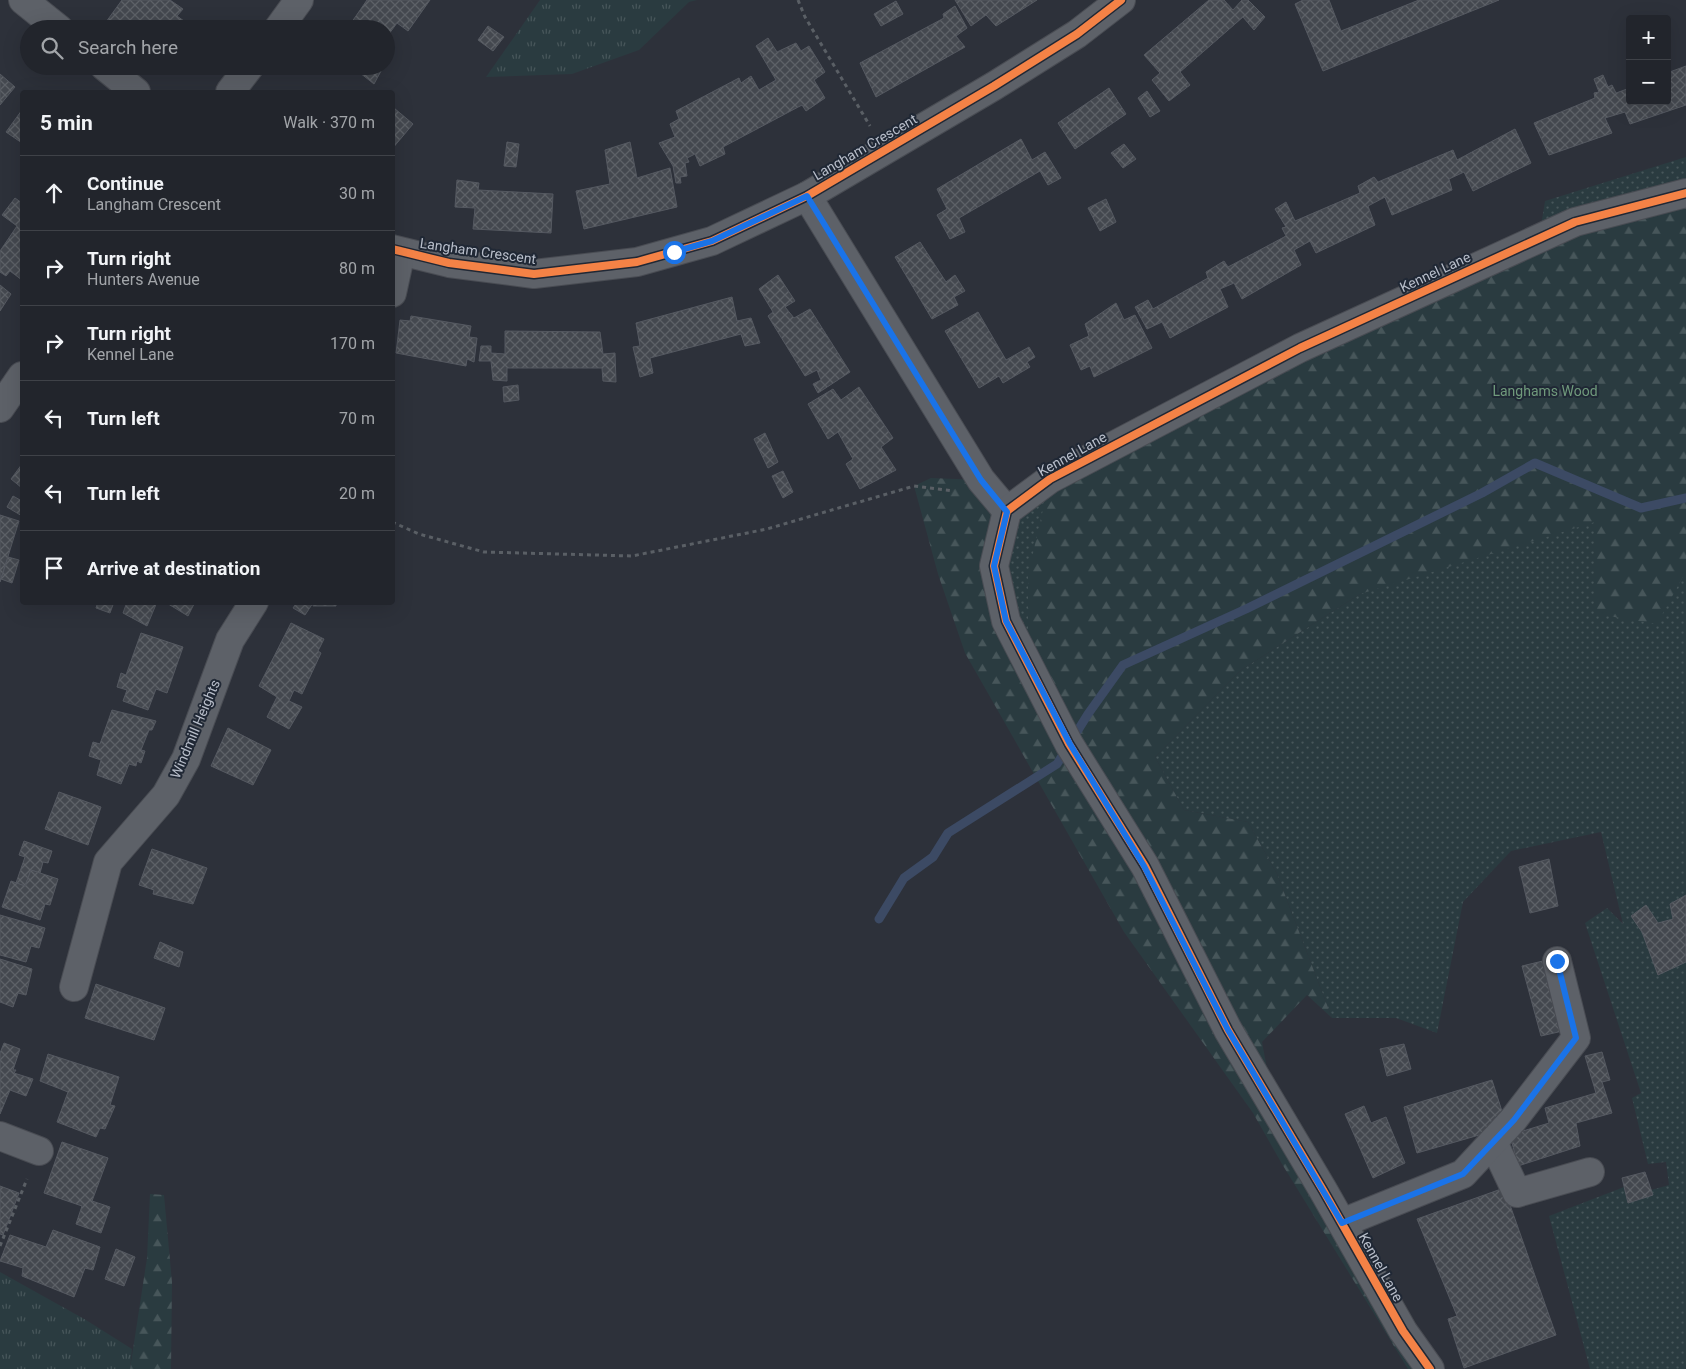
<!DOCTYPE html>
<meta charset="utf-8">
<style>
body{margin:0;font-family:Roboto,sans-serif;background:#2a2d34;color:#f1f3f6}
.controls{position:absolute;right:15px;top:15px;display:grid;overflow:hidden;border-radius:5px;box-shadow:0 5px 20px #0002}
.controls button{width:45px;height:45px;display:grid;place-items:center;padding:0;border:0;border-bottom:1px solid #3f4248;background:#22252c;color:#f1f3f6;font:25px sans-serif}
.stop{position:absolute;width:15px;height:15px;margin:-11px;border:4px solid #1a73e8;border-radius:50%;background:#fff}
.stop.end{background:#1a73e8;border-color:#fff;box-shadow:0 1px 5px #0008}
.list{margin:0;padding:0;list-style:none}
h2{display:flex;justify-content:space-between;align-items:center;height:65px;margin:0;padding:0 20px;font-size:21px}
h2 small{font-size:16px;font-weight:400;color:#a2a5a9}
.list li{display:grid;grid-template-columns:32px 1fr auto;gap:15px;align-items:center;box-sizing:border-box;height:75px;padding:0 20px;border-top:1px solid #3f4248}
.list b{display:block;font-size:19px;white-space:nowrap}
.list p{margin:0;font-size:16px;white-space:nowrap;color:#a2a5a9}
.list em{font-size:16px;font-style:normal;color:#a2a5a9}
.icon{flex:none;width:28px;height:28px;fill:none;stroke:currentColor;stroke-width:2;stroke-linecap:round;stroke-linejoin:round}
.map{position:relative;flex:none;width:1686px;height:1369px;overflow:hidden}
.search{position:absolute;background:#22252c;box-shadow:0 5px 20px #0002;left:20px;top:20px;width:375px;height:55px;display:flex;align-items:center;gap:12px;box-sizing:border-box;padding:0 18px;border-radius:28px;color:#a2a5a9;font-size:19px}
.panel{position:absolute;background:#22252c;box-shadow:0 5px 20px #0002;left:20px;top:90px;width:375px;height:515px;border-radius:5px}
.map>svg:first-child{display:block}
.grass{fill:url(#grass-dots)}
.forest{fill:url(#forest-firs)}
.park{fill:url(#park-tufts)}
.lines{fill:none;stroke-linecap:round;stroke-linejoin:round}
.stream{stroke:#3c4a64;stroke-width:9}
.building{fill:url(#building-cross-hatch);stroke:#555961}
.minor-casing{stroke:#494c53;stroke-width:30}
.path{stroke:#5a5f65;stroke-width:3;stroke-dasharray:4 4;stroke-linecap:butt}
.minor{stroke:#5d6168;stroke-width:28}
.cycleway-casing{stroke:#202835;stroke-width:11}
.cycleway{stroke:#f48246;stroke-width:8}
.route{stroke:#1a73e8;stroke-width:6}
.labels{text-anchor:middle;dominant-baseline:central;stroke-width:4;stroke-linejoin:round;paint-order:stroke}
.street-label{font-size:14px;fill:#b8beca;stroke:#202835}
.park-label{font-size:14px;fill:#709a7c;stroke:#202835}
</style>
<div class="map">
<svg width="1686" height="1369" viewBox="0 0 1686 1369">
<defs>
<pattern id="grass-dots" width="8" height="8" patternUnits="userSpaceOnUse" patternTransform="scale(1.25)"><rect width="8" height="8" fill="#2a3b40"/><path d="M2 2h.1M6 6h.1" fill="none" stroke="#47565a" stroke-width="1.8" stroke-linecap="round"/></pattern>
<pattern id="forest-firs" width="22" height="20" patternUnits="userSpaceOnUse" patternTransform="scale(1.25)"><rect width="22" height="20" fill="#2a3b40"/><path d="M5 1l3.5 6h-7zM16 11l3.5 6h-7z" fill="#47565a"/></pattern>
<pattern id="park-tufts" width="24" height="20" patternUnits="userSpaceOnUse" patternTransform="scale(1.25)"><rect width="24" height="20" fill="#2a3b40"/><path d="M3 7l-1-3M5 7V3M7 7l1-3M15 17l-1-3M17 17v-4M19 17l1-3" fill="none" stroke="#47565a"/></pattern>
<pattern id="building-cross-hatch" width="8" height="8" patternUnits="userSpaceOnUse" patternTransform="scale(1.25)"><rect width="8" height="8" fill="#44484f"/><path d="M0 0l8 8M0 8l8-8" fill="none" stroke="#5d6167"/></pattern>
</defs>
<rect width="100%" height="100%" fill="#2d313a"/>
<g class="grass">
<path d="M1686 157V1369H1590L1549 1216 1624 1187 1628 1203 1652 1195 1651 1190 1669 1185 1666 1162 1648 1164 1632 1098 1641 1093 1585 923 1607 908 1623 924 1601 832 1511 851 1463 902 1437 1033 1396 1018H1332L1277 874 1248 822 1184 810 1155 757 1241 670 1360 594 1493 527 1545 201Z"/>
<path d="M1050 479 1029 663 1006 621 1007 511Z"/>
</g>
<g class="forest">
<path d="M1686 193V571L1657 624 1596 614 1595 522 1360 594 1241 670 1155 757 1184 810 1248 822 1277 874 1332 1018 1307 995 1262 1042 1274 1106 1430 1369H1408L1282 1164 1253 1113 1124 932 965 653 938 574 914 486 931 478 981 480 997 496 994 566 1028 662V575L1050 479 1575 222Z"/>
<path d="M150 1194 164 1195 172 1282 171 1369H130L147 1258Z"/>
</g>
<g class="park">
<path d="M540 0H697L689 2 639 50 572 74 486 77Z"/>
<path d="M0 1272 86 1320 132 1349 130 1369H0Z"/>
</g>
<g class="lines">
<path class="stream" d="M879 919 904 878 933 857 948 833 1057 764 1088 714 1123 665 1246 609 1482 493 1535 463 1641 508 1686 498"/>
</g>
<g class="building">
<path d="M122 0H170L183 9 177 16 195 29H116L106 22Z"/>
<path d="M367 0H430L408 31 397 23 386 38V29H347Z"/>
<path d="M955 0H1037L996 26 986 15 971 26Z"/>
<path d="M1209 0H1224L1233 10 1242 0H1248L1265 17 1254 30 1243 17 1180 72 1190 85 1169 101 1152 80 1160 73 1144 55Z"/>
<path d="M1303 0H1329L1341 31 1419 0H1499L1323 71 1295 4Z"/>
<path d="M896 1 903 14 881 26 874 14Z"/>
<path d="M955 6 967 28 956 36 965 47 876 97 860 63 944 18 943 14Z"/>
<path d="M488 26 504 37 493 51 478 40Z"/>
<path d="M768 38 777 52 796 43 801 51 809 46 825 72 814 80 825 98 806 111 802 105 723 147 725 154 700 166 695 154 687 158 689 162 685 163 687 176 680 177 681 183H676L673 166 659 143 675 137 670 124 679 119 676 111 739 78 741 83 751 76 759 90 776 80 756 46Z"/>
<path d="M357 66H375L381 71 374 84 355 69Z"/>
<path d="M1686 66V105L1630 124 1625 112 1605 118 1612 133 1549 155 1534 123 1595 98 1594 93 1599 92 1594 79 1603 75 1608 87 1612 85 1616 93 1630 88V101H1667V73Z"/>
<path d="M0 74 15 87 0 105Z"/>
<path d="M1109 88 1126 114 1075 149 1058 123Z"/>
<path d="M1147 91 1160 111 1150 117 1138 98Z"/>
<path d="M394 108 413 124 392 149V110Z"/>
<path d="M22 110V143L6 132Z"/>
<path d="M1515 129 1531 163 1473 191 1464 172 1449 179 1452 190 1392 215 1385 197 1368 206 1375 225 1316 253 1310 241 1294 250 1301 265 1242 299 1234 283 1220 289 1228 307 1170 338 1162 322 1147 329 1135 307 1148 300 1153 309 1208 278 1206 272 1224 261 1228 267 1286 236 1282 228 1286 227 1275 209 1286 202 1295 221 1360 193 1358 186 1374 177 1378 182 1453 150 1457 160Z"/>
<path d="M1021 139 1032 160 1045 152 1061 178 1048 185 1040 171 959 218 965 232 950 239 937 215 947 209 937 189Z"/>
<path d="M507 142 519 144 516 167 504 166Z"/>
<path d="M630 142 637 178 670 168 677 207 584 229 576 191 610 184 605 150Z"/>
<path d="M1124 144 1136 159 1123 168 1111 153Z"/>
<path d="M457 180 479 183 478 190 553 194 551 233 473 229 475 208 455 207Z"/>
<path d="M15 198 22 203V280L10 271 6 276 0 272V251L17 226 2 215Z"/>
<path d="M1106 199 1116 222 1100 231 1088 208Z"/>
<path d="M920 242 946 282 955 275 965 291 954 297 958 305 932 319 895 257Z"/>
<path d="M778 275 795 301 785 307 794 318 810 309 850 372 818 393 813 384 821 380 817 370 805 376 768 316 773 312 759 289Z"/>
<path d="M0 285 11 294 0 311Z"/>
<path d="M732 297 737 321 751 318 760 343 745 346 741 334 650 358 653 373 640 377 633 347 640 346 636 323Z"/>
<path d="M1116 303 1124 320 1135 315 1152 348 1094 377 1090 366 1081 370 1070 345 1089 336 1085 324Z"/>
<path d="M978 312 1006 360 1029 347 1035 357 1027 362 1030 367 1003 383 999 376 979 388 945 331Z"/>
<path d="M411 316 471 326 469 337 477 338 474 362 467 359 466 366 396 353 400 320 410 321Z"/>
<path d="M505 331 600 332 603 354 615 353 616 382 603 381 602 368H507V381L493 380 491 361H479L481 346H491V353L505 354Z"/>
<path d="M518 385 519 400 504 402 503 387Z"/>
<path d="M859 387 893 438 881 447 896 470 860 489 846 464 853 459 838 432 828 439 808 404 833 389 841 400Z"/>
<path d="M765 433 778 462 768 468 754 439Z"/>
<path d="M22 464V488L11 479Z"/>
<path d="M783 471 793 492 783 498 772 476Z"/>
<path d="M13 496 22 501V516L7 507Z"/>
<path d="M0 515 19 521 0 582Z"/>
<path d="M8 557 19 560 12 583 1 579Z"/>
<path d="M98 602H114L110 613 96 608Z"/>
<path d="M127 602H157L147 626 123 613Z"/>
<path d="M165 602H195L188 616Z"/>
<path d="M297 602H336V606H313V603L305 615 293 608Z"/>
<path d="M291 623 324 639 318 651 321 653 302 694 294 690 289 701 302 707 289 729 267 717 277 697 259 686Z"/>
<path d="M141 633 183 647 167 693 156 689 148 710 123 701 127 690 117 687 121 673 126 675Z"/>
<path d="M112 710 156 721 152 730H149L141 750 145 751 141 763 137 761 136 766 129 764 121 784 97 775 101 760 89 756 93 742 100 744Z"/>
<path d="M228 728 271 750 253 785 211 766Z"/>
<path d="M59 792 101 807 88 845 45 829Z"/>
<path d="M24 841 52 851 48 863 43 862 40 873 31 870 25 886 16 883 25 857 19 855Z"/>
<path d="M152 849 207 868 193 904 153 894 154 890 139 885Z"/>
<path d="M1549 859 1558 906 1530 913 1519 867Z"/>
<path d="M31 870 58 879 50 905 45 904 40 920 2 907 11 881 25 886Z"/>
<path d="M1686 895V962L1658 975 1642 932 1631 916 1646 905 1658 923 1673 919 1670 904Z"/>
<path d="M0 915 45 928 39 948 31 946 26 962 0 955Z"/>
<path d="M160 942 183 952 179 967 154 958Z"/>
<path d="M0 959 32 969 26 995 18 993 13 1007 0 1002Z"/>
<path d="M1547 960 1567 1030 1541 1036 1522 966Z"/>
<path d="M96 984 165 1008 154 1040 85 1018Z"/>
<path d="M4 1043 20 1049 13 1070H16L14 1073 33 1079 26 1096 10 1090 0 1114V1053Z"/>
<path d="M1404 1044 1411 1069 1387 1076 1380 1049Z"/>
<path d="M1602 1052 1610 1080 1602 1082 1612 1113 1576 1123 1580 1146 1518 1166 1510 1135 1549 1123 1545 1108 1596 1093 1585 1056Z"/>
<path d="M48 1054 119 1077 110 1105 115 1106 105 1129 100 1128 96 1137 57 1122 68 1092 40 1081Z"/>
<path d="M1492 1080 1507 1127 1417 1153 1404 1107Z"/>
<path d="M1364 1106 1371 1123 1386 1117 1405 1163 1373 1178 1345 1114Z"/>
<path d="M62 1142 108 1158 92 1201 110 1207 101 1233 76 1224 82 1206 44 1193Z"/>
<path d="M1645 1172 1653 1195 1628 1203 1622 1178Z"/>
<path d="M0 1186 19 1193 3 1235 0 1234Z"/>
<path d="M1504 1188 1556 1335 1464 1368 1448 1319 1457 1316 1417 1219Z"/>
<path d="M53 1230 100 1247 93 1270 85 1268 74 1297 22 1276 23 1268 0 1261 10 1235 46 1247Z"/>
<path d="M116 1249 135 1257 124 1286 105 1279Z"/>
</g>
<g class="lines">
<defs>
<g id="minor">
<path d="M23 0 59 29"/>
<path d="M278 29 299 0"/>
<path d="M104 66 136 92"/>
<path d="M230 92 250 66"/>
<path d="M807 196 981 480 1007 511"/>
<path d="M392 249 449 263 534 274 637 262 712 241 807 196 994 86 1077 34 1121 0"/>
<path d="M392 293 401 252"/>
<path d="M0 408 22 376"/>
<path d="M74 987 108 862 166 795 186 759 230 640 254 602"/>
<path d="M0 1136 39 1151"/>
<path d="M1493 1142 1517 1193 1590 1172"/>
<path d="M1342 1223 1463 1174 1513 1120 1576 1038 1557 961"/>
<path d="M1430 1369 1403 1331 1323 1190 1228 1030 1145 866 1069 744 1006 621 994 566 1007 511 1050 479 1300 348 1575 222 1686 193"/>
</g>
</defs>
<use href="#minor" class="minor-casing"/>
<g class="path">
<path d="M798 0 805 17 870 126"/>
<path d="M392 522 419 534 484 552 632 556 767 529 914 486 953 491"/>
<path d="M0 1246 27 1179"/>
</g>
<use href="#minor" class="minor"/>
<defs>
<g id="cycleway">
<path d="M392 249 449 263 534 274 637 262 712 241 807 196 994 86 1077 34 1121 0"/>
<path d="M1430 1369 1403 1331 1323 1190 1228 1030 1145 866 1069 744 1006 621 994 566 1007 511 1050 479 1300 348 1575 222 1686 193"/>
</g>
</defs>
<use href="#cycleway" class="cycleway-casing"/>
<use href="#cycleway" class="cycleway"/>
</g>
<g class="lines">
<path class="route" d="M674 252 712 241 807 196 981 480 1007 512 994 566 1006 621 1070 744 1144 866 1228 1030 1342 1223 1463 1174 1514 1120 1576 1038 1557 961"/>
</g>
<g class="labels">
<g class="street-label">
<text transform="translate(865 147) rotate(-30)">Langham Crescent</text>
<text transform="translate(478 251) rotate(8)">Langham Crescent</text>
<text transform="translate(1435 272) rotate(-25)">Kennel Lane</text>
<text transform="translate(1072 454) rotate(-29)">Kennel Lane</text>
<text transform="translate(195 729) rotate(-67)">Windmill Heights</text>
<text transform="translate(1381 1267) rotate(61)">Kennel Lane</text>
</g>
<g class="park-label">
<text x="1545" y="391">Langhams Wood</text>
</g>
</g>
</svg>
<div class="controls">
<button>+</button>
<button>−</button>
</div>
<div class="stop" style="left:674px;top:252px"></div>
<div class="stop end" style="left:1557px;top:961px"></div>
<div class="search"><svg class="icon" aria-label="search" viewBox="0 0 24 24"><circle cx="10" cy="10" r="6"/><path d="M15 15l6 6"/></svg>Search here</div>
<section class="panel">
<h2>5 min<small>Walk · 370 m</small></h2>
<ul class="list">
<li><svg class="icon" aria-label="ahead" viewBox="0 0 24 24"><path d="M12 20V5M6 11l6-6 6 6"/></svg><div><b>Continue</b><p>Langham Crescent</p></div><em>30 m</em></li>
<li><svg class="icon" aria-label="right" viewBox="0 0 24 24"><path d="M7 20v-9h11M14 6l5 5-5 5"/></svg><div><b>Turn right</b><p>Hunters Avenue</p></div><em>80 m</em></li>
<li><svg class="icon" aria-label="right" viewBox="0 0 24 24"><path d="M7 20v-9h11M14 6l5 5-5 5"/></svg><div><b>Turn right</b><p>Kennel Lane</p></div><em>170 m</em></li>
<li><svg class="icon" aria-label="left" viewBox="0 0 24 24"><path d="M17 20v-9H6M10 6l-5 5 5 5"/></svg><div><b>Turn left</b></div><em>70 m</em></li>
<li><svg class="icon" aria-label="left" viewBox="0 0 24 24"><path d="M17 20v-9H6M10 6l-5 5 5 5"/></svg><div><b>Turn left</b></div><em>20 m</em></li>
<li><svg class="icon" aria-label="arrive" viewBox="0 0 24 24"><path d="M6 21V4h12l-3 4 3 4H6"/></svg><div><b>Arrive at destination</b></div></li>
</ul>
</section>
</div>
